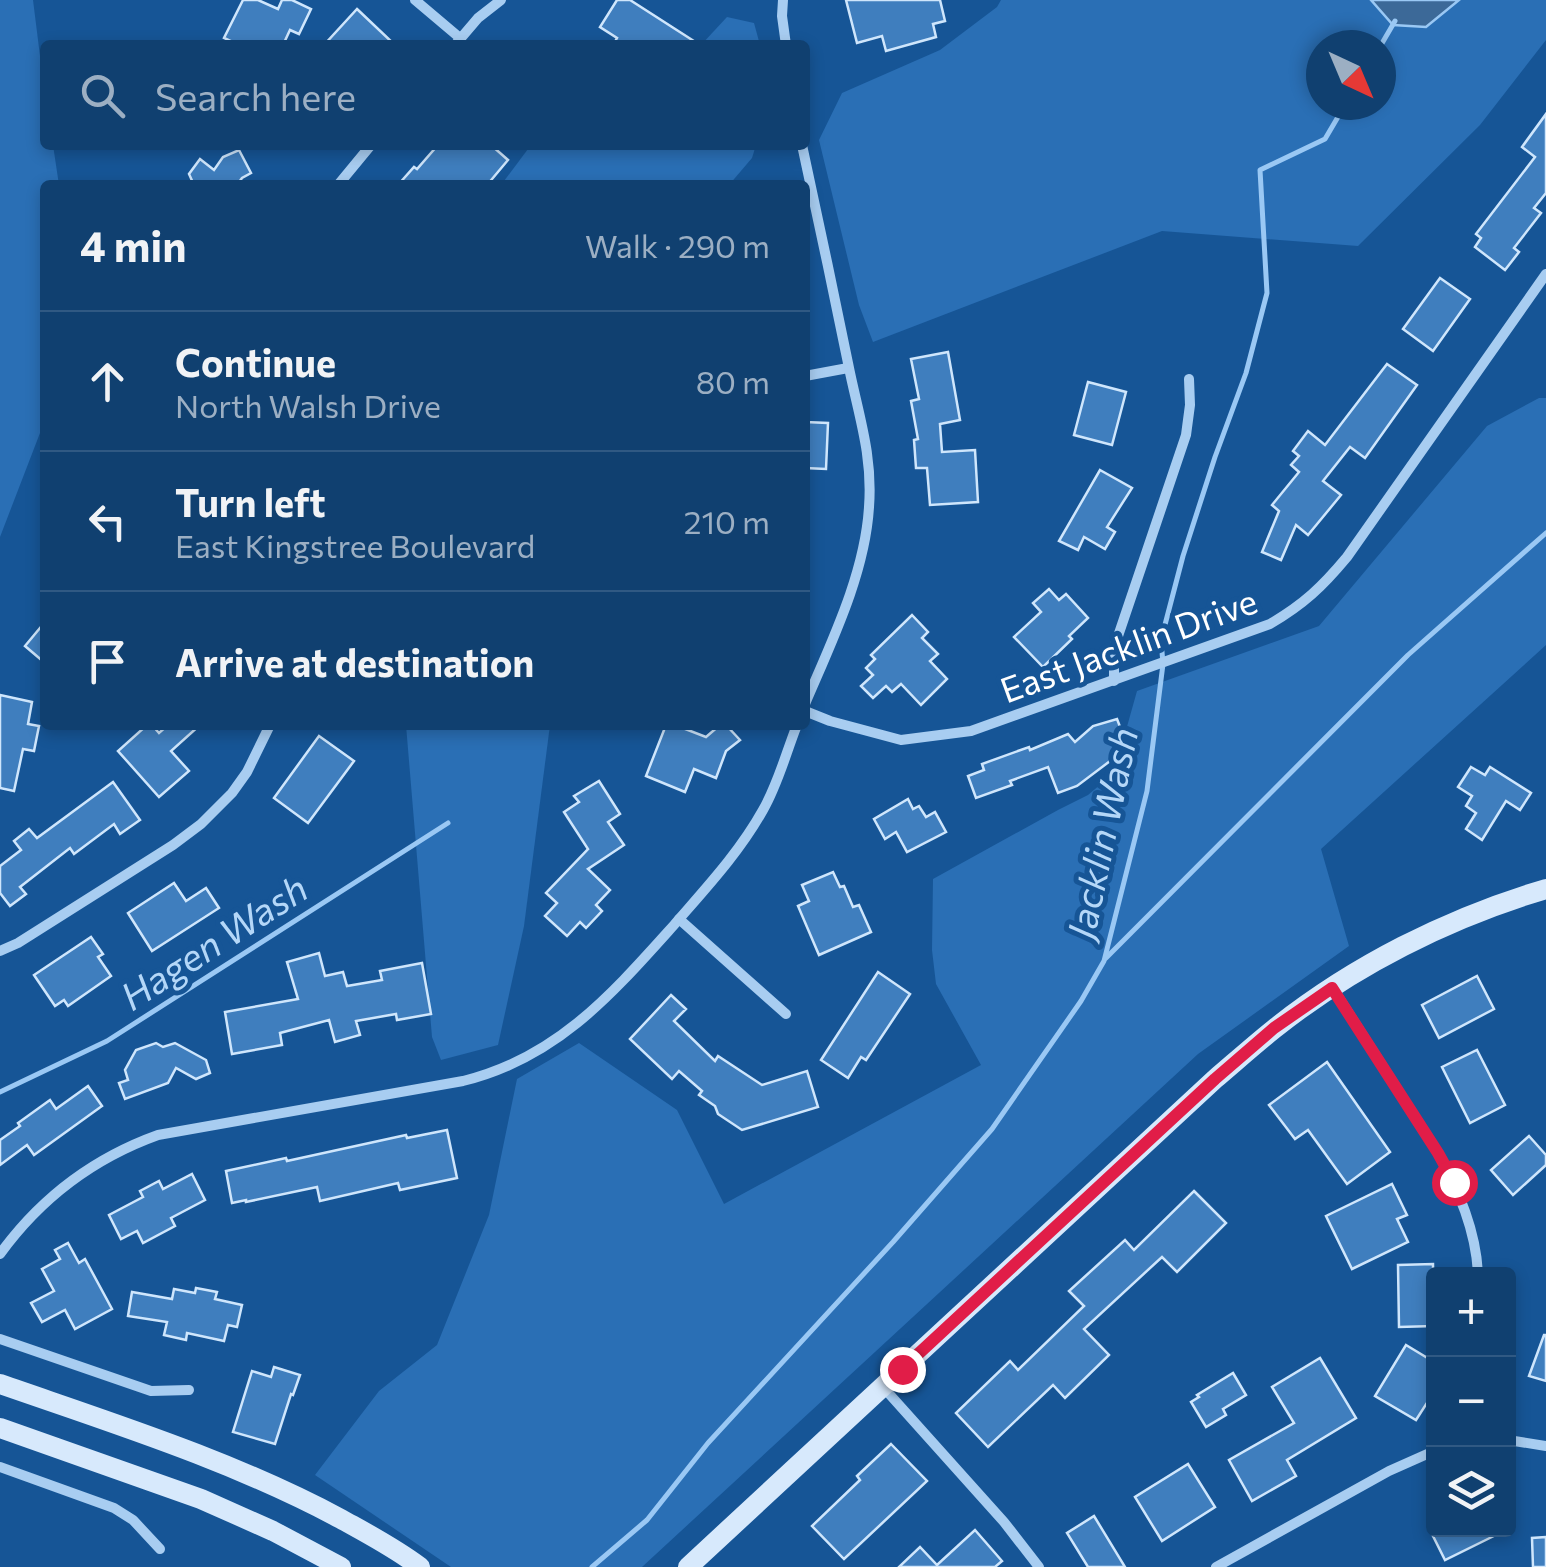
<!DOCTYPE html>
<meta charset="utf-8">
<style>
body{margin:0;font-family:Commissioner,sans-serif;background:#194775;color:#f1f3f6}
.controls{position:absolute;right:30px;bottom:30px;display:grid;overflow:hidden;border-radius:10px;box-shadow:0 5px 15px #0003}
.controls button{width:90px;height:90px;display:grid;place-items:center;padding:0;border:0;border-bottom:2px solid #305983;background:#104070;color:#f1f3f6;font:50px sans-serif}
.compass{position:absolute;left:1306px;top:30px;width:90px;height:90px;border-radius:50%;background:#104070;box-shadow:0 5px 15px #0003;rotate:136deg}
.stop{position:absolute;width:30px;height:30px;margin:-22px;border:8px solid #e11d48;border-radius:50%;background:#fff}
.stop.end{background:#e11d48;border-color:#fff;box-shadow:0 2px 10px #0008}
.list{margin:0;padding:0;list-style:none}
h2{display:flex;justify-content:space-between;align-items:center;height:130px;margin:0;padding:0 40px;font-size:42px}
h2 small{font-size:32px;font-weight:400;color:#9cafc3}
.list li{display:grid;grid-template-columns:65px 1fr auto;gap:30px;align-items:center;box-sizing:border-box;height:140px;padding:0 40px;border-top:2px solid #305983}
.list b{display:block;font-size:38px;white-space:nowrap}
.list p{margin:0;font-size:32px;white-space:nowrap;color:#9cafc3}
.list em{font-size:32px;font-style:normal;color:#9cafc3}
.icon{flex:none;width:55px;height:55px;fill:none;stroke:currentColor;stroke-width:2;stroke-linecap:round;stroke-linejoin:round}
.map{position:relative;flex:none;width:1546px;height:1567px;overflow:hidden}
.search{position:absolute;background:#104070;box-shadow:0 5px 15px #0003;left:40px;top:40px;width:770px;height:110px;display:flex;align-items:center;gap:25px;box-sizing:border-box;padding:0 35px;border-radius:10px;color:#9cafc3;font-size:38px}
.panel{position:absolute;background:#104070;box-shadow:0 5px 15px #0003;left:40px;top:180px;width:770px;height:550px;border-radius:10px}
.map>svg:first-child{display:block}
.green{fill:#2a6fb5;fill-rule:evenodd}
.water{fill:#3c6998;stroke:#9ac8f4;stroke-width:2.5}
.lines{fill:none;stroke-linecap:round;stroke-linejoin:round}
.stream{stroke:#9ac8f4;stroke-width:5}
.building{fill:#3f7ebe;stroke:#cfe6fc;stroke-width:2.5}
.street{stroke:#a8cdf1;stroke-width:10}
.secondary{stroke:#d7e9fc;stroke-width:20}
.route{stroke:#e11d48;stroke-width:12}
.labels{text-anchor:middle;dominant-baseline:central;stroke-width:10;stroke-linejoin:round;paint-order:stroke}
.street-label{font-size:35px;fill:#fff;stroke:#165596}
.water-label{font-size:38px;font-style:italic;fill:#b4d7f8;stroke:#165596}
</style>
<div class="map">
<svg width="1546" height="1567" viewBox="0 0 1546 1567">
<rect width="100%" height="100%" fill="#165596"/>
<g class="green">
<path d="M0 0H33L45 96V145H53L59 185H45V420L0 537Z"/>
<path d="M1001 0H1546V40L1480 125 1358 246 1162 231 873 342 859 305 819 140 842 93 940 50 997 7ZM1321 45H1381V105H1321Z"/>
<path d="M727 17 754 23 760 45H701Z"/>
<path d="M531 145H756L752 158 729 185H501Z"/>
<path d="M1539 398H1546V645L1321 849 1349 946 1198 1054 642 1567H451L315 1475 379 1391 437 1345 489 1215 517 1079 579 1043 677 1110 724 1204 981 1065 936 984 932 950 933 879 1058 810 1088 795 1114 773 1137 691 1319 626 1487 426Z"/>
<path d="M406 725H550L524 926 498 1045 441 1060 432 1037Z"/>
</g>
<path class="water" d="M1371 0H1459L1426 27 1393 25Z"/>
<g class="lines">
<g class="stream">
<path d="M1381 45 1395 21"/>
<path d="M1106 958 1408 655 1546 533"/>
<path d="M0 1092 107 1041 448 823"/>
<path d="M592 1567 647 1520 708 1443 893 1242 992 1129 1081 1001 1104 961 1147 791 1163 664 1161 640 1183 556 1215 457 1246 373 1267 293 1260 170 1325 139 1345 105"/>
</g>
</g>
<g class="building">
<path d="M243 0H258L278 9 282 0H292L311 9 299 34 290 30 283 45H239L224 38Z"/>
<path d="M617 0H630L700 45H613L617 38 600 27Z"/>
<path d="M846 0H940L945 21 933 24 936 37 886 51 882 36 857 43Z"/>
<path d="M357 9 395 45H324Z"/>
<path d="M1546 114V193L1534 208 1541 213 1514 248 1519 252 1505 270 1475 247 1481 238 1476 234 1535 157 1522 147Z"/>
<path d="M438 145H491L508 160 487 185H398L414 167 417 169Z"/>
<path d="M239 150 251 173 242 178 237 185H194L189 174 200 159 214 170 223 157Z"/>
<path d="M1440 278 1470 299 1433 351 1403 329Z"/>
<path d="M948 352 960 420 940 424 942 452 975 450 978 502 930 505 927 468H916L914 440 918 439 911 401 919 399 911 359Z"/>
<path d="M1387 364 1417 385 1365 458 1350 447 1323 481 1341 495 1308 535 1296 525 1281 560 1262 552 1279 511 1272 505 1299 472 1291 465 1299 456 1293 451 1308 431 1325 445Z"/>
<path d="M1088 382 1126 392 1112 445 1074 435Z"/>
<path d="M805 422 828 423 826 469 805 468Z"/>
<path d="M1100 470 1132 488 1107 527 1115 532 1105 549 1084 537 1078 550 1059 541Z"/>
<path d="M1049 589 1059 600 1066 594 1088 618 1069 636 1072 639 1043 667 1014 637 1041 612 1033 603Z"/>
<path d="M912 615 928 632 922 638 938 654 930 661 947 679 921 705 901 684 892 692 886 686 873 698 861 686 873 675 866 668 875 659 871 655Z"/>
<path d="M45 622V663L25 646Z"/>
<path d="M0 695 32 702 28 724 39 726 34 751 23 749 14 791 0 788Z"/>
<path d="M1117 719 1124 737 1114 745 1118 755 1077 786 1058 793 1048 767 1010 781 1012 785 976 798 968 776 984 770 982 764 1029 747 1030 750 1068 734 1075 742 1093 726Z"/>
<path d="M147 725H152L159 733 168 725H200L171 751 189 771 159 797 118 751Z"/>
<path d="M666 725H675L706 737 720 725H726L740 740 726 751 716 778 694 769 685 792 646 776Z"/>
<path d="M319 736 354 761 308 823 274 798Z"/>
<path d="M1471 767 1485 775 1490 767 1531 793 1520 810 1506 801 1482 840 1466 829 1476 813 1466 806 1472 796 1458 787Z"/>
<path d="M599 781 620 814 608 822 624 845 588 869 610 890 596 905 602 911 586 928 580 922 567 936 545 916 557 903 546 893 588 849 564 812 579 802 574 796Z"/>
<path d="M113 782 140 820 120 834 114 824 74 854 70 848 20 887 26 894 10 906 0 893V866L21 850 14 841 29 829 37 838Z"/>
<path d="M908 799 913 809 919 806 926 817 935 812 946 832 907 852 896 832 885 839 874 819Z"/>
<path d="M833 872 840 887 844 886 853 907 859 905 871 932 819 955 798 906 809 901 802 885Z"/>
<path d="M174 883 186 901 206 888 219 908 152 951 128 913Z"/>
<path d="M91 937 103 954 98 957 111 976 68 1006 64 1000 55 1006 34 975Z"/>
<path d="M319 953 325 976 343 972 347 986 382 980 380 971 422 963 431 1014 397 1020 396 1014 356 1021 360 1035 335 1042 329 1020 280 1033 282 1045 232 1054 225 1012 298 999 287 962Z"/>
<path d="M878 972 910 994 866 1060 861 1057 848 1078 821 1060Z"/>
<path d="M1477 976 1494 1009 1439 1038 1422 1005Z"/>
<path d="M671 995 686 1009 674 1021 715 1061 718 1056 762 1085 807 1071 818 1107 742 1130 718 1114 715 1106 699 1095 702 1091 679 1071 672 1079 630 1039Z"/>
<path d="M156 1043 163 1047 175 1043 206 1060 210 1073 196 1079 176 1068 168 1083 125 1099 119 1083 128 1080 125 1070 136 1050Z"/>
<path d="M1477 1050 1505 1105 1470 1123 1442 1067Z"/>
<path d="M1327 1062 1390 1152 1347 1184 1308 1130 1295 1139 1269 1105Z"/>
<path d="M88 1086 102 1106 34 1155 27 1145 0 1165V1140L20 1126 18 1123 50 1100 56 1109Z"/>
<path d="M447 1130 457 1178 400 1190 398 1183 320 1201 317 1187 246 1202V1200L232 1203 226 1171 286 1158 287 1161 406 1135 407 1138Z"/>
<path d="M1529 1136 1546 1155V1165L1513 1195 1491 1170Z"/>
<path d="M192 1174 205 1200 171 1218 175 1226 143 1243 137 1231 121 1239 109 1215 143 1197 140 1191 159 1181 163 1189Z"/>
<path d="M1392 1184 1407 1215 1397 1219 1408 1242 1352 1269 1326 1216Z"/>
<path d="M1194 1191 1226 1223 1177 1272 1162 1257 1084 1329 1109 1355 1065 1398 1053 1385 988 1447 956 1413 1010 1361 1018 1370 1084 1306 1069 1291 1125 1240 1134 1250Z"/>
<path d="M68 1243 79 1263 85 1259 112 1309 75 1329 65 1310 42 1322 31 1303 54 1291 42 1269 60 1259 55 1250Z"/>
<path d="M1433 1264 1434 1326 1399 1327 1398 1265Z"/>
<path d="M196 1288 217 1292 215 1299 242 1305 237 1327 228 1325 224 1341 187 1333 186 1340 164 1335 167 1322 128 1316 132 1292 172 1299 174 1289 195 1293Z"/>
<path d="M1544 1335H1546V1381L1529 1376Z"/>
<path d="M1406 1345 1434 1362V1392L1416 1420 1375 1396Z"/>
<path d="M1320 1358 1356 1418 1287 1460 1296 1476 1252 1501 1229 1460 1294 1423 1272 1387Z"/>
<path d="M274 1367 300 1375 293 1395 291 1394 275 1444 233 1432 252 1371 271 1377Z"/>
<path d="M1233 1373 1246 1395 1223 1409 1226 1415 1206 1427 1191 1402 1199 1397 1197 1395Z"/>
<path d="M891 1444 927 1481 844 1559 812 1526 860 1480 857 1476Z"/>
<path d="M1188 1464 1215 1507 1162 1541 1135 1497Z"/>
<path d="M1094 1516 1125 1567H1088L1067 1533Z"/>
<path d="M975 1530 1002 1561 995 1567H899L920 1547 937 1565Z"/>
<path d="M1430 1530H1506L1445 1560Z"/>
<path d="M1546 1537V1567H1533L1532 1538Z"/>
</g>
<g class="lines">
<g class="street">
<path d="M415 0 460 38"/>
<path d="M783 0 782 16 786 45"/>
<path d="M455 45 478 18 501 0"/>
<path d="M802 145C818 218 833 290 848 363 858 414 873 454 869 507 865 574 831 643 805 704"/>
<path d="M338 185 371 145"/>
<path d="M805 376 848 368"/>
<path d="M1114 681V648L1186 435 1190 405 1189 379"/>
<path d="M805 711 830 721 901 740 971 731 1270 624C1304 604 1322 587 1347 557L1546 274"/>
<path d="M679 919 786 1014"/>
<path d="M0 951 18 943 173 845 201 824 232 793 247 772 270 725"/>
<path d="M1332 987 1438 1153C1459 1191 1476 1231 1478 1274"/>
<path d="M0 1254C40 1199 94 1158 158 1135L463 1081C557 1058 612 994 674 925 706 888 739 853 763 810 778 784 786 753 797 725"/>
<path d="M0 1339 151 1391 189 1390"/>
<path d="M883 1387 1004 1522 1039 1567"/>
<path d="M1508 1440 1546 1446"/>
<path d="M0 1467 114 1508 133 1520 160 1549"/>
<path d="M1216 1567 1389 1471 1434 1451"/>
</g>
<g class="secondary">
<path d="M0 1384C115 1424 233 1461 341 1519 368 1534 395 1548 420 1567"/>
<path d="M0 1428 201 1499 273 1531 341 1567"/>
<path d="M688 1567 1215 1079C1235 1062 1254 1045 1274 1029 1353 966 1448 918 1546 889"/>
</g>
</g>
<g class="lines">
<path class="route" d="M902 1369 1215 1079 1274 1028 1332 988 1438 1153 1454 1182"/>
</g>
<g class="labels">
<g class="street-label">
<text transform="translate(1128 644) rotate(-20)">East Jacklin Drive</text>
</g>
<g class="water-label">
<text transform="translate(1101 833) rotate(-78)">Jacklin Wash</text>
<text transform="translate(213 941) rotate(-33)">Hagen Wash</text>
</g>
</g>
</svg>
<div class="controls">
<button>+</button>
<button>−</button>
<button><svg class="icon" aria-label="layers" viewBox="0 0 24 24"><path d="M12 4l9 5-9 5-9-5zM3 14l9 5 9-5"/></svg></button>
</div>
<svg class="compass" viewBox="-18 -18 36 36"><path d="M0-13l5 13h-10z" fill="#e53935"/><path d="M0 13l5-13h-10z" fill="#9cafc3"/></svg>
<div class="stop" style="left:1454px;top:1182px"></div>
<div class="stop end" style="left:902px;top:1369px"></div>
<div class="search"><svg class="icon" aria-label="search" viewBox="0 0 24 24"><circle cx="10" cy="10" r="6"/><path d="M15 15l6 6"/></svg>Search here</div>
<section class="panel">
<h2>4 min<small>Walk · 290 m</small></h2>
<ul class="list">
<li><svg class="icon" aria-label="ahead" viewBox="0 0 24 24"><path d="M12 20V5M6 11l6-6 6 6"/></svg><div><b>Continue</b><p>North Walsh Drive</p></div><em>80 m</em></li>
<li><svg class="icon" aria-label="left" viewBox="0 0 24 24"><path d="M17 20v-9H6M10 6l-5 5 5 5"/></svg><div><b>Turn left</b><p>East Kingstree Boulevard</p></div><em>210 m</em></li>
<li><svg class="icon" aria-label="arrive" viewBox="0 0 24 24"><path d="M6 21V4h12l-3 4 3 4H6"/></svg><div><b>Arrive at destination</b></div></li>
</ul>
</section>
</div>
